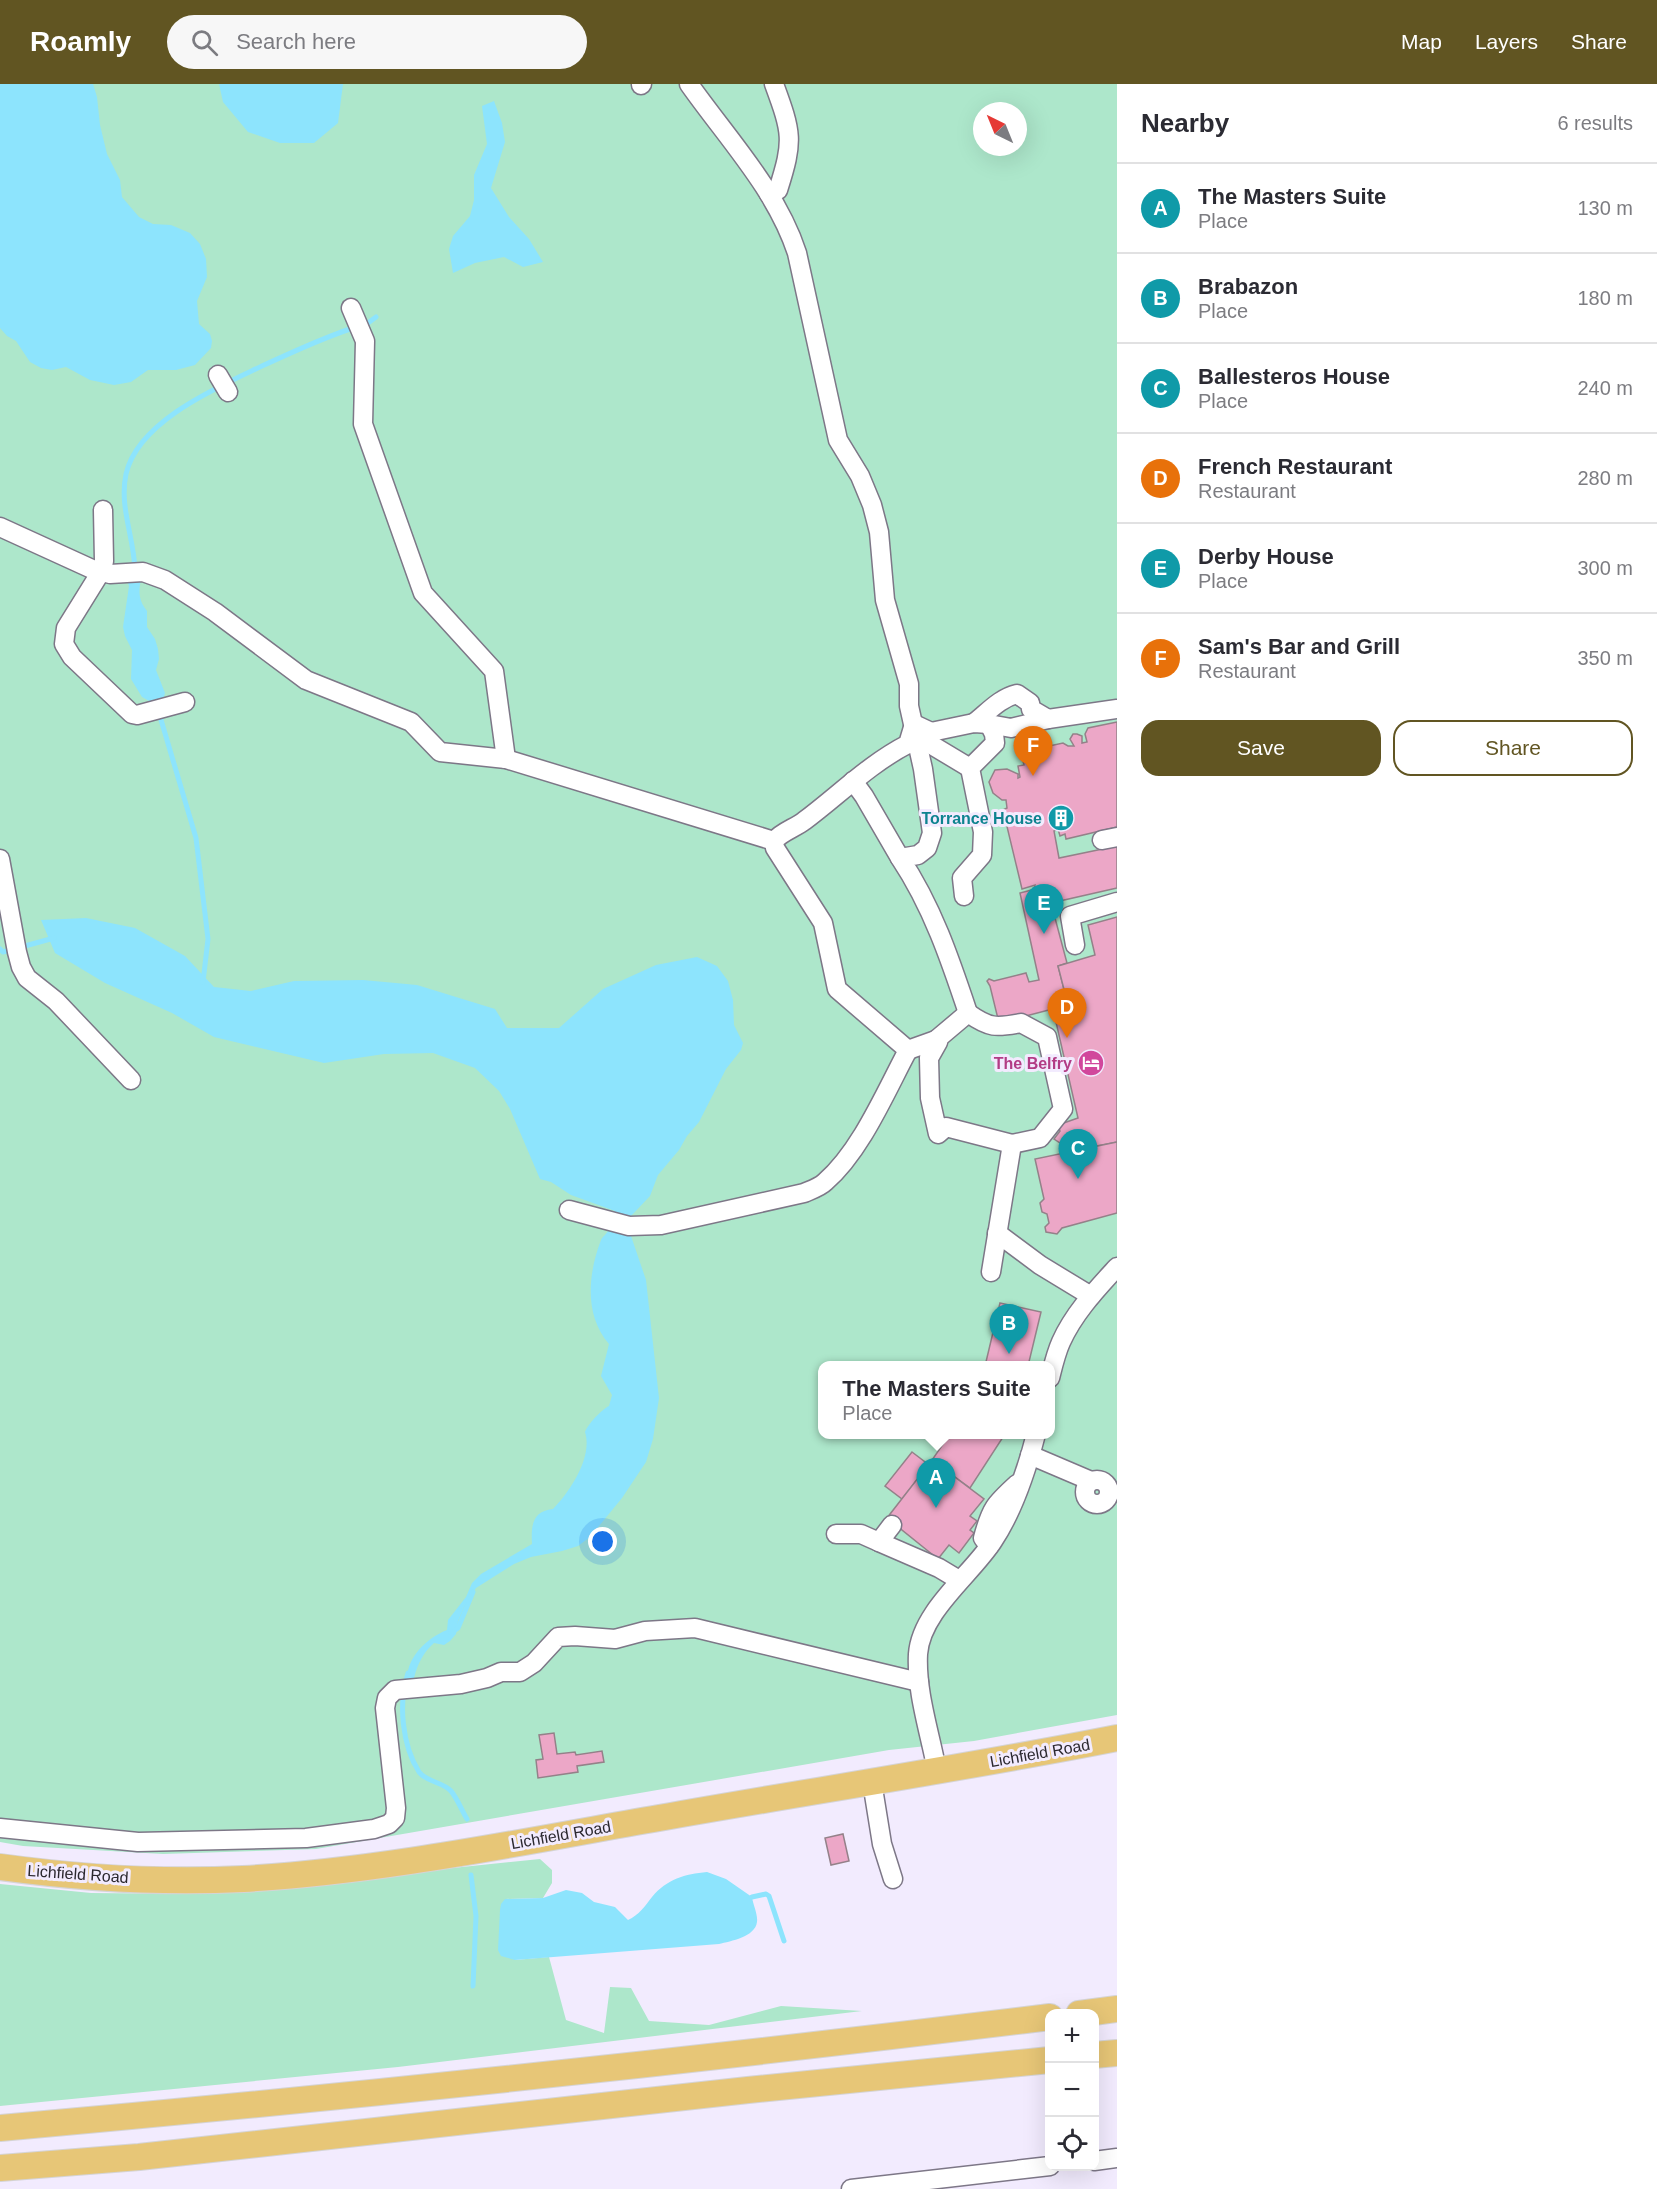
<!DOCTYPE html>
<meta charset="utf-8">
<style>
body{margin:0;font-family:Arial,sans-serif;background:#f7f7f7;color:#2b2b33}
.controls{position:absolute;right:18px;bottom:18px;display:grid;overflow:hidden;border-radius:12px;box-shadow:0 6px 24px #0002}
.controls button{width:54px;height:54px;display:grid;place-items:center;padding:0;border:0;border-bottom:2px solid #e1e1e2;background:#fff;color:#2b2b33;font:30px sans-serif}
.compass{position:absolute;left:973px;top:18px;width:54px;height:54px;border-radius:50%;background:#fff;box-shadow:0 6px 24px #0002;rotate:317deg}
.you{position:absolute;left:603px;top:1458px;width:21px;height:21px;margin:-15px;border:4px solid #fff;border-radius:50%;background:#1a73e8;box-shadow:0 0 0 9px #1a73e833}
.badge{display:grid;place-items:center;width:39px;height:39px;border-radius:50%;background:#615522;color:#fff;font-size:20px;font-weight:700}
.pin{position:absolute;translate:-50% -50px;filter:drop-shadow(0 2px 3px #0008)}
.pin::after{content:'';position:absolute;top:32px;width:21px;height:18px;background:inherit;clip-path:polygon(0 0,100% 0,50% 100%)}
.popup{position:absolute;left:818px;top:1277px;width:237px;height:78px;box-sizing:border-box;display:grid;place-content:center;border-radius:12px;background:#fff;filter:drop-shadow(0 2px 4px #0005);font-size:20px;white-space:nowrap;color:#7c7c81}
.popup b{font-size:22px;color:#2b2b33}
.popup::after{content:'';position:absolute;left:50%;top:100%;margin-left:-12px;border:12px solid transparent;border-top-color:#fff}
.list{margin:0;padding:0;list-style:none}
h2{display:flex;justify-content:space-between;align-items:center;height:78px;margin:0;padding:0 24px;font-size:26px}
h2 small{font-size:20px;font-weight:400;color:#7c7c81}
.list li{display:grid;grid-template-columns:39px 1fr auto;gap:18px;align-items:center;box-sizing:border-box;height:90px;padding:0 24px;border-top:2px solid #e1e1e2}
.list b{display:block;font-size:22px;white-space:nowrap}
.list p{margin:0;font-size:20px;white-space:nowrap;color:#7c7c81}
.list em{font-size:20px;font-style:normal;color:#7c7c81}
.actions{display:flex;gap:12px;padding:18px 24px}
.actions a{flex:1;padding:14px 0;border:2px solid #615522;border-radius:18px;text-align:center;font-size:21px;color:#615522}
.actions .main{background:#615522;color:#fff}
.icon{flex:none;width:33px;height:33px;fill:none;stroke:currentColor;stroke-width:2;stroke-linecap:round;stroke-linejoin:round}
.map{position:relative;flex:none;width:1117px;height:2105px;overflow:hidden}
header{display:flex;align-items:center;gap:36px;box-sizing:border-box;height:84px;padding:0 30px;background:#615522;color:#fff}
header strong{font-size:28px}
nav{display:flex;gap:33px;margin-inline-start:auto;font-size:21px}
.search{width:420px;height:54px;background:#f7f7f7;display:flex;align-items:center;gap:15px;box-sizing:border-box;padding:0 21px;border-radius:33px;color:#7c7c81;font-size:22px}
main{display:flex}
aside{flex:1;background:#fff}
.map>svg:first-child{display:block}
.green{fill:#ade7cb;fill-rule:evenodd}
.water{fill:#8de4fd}
.lines{fill:none;stroke-linecap:round;stroke-linejoin:round}
.stream{stroke:#8de4fd;stroke-width:5}
.building{fill:#eca7c7;stroke:#948189;stroke-width:1.5}
.minor-casing{stroke:#7d7787;stroke-width:21}
.highway-casing{stroke:#d5d4d5;stroke-width:28}
.minor{stroke:#fff;stroke-width:18}
.highway{stroke:#e7c677;stroke-width:26}
.labels{text-anchor:middle;dominant-baseline:central;stroke-width:6;stroke-linejoin:round;paint-order:stroke}
.culture-label{font-size:16px;font-weight:bold;fill:#0d838f;stroke:#f2ebfe;text-anchor:end}
.hotel-label{font-size:16px;font-weight:bold;fill:#b23c85;stroke:#f2ebfe;text-anchor:end}
.street-label{font-size:16px;fill:#2b282f;stroke:#f2ebfe}
</style>
<header>
<strong>Roamly</strong>
<div class="search"><svg class="icon" aria-label="search" viewBox="0 0 24 24"><circle cx="10" cy="10" r="6"/><path d="M15 15l6 6"/></svg>Search here</div>
<nav><a>Map</a><a>Layers</a><a>Share</a></nav>
</header>
<main>
<div class="map">
<svg width="1117" height="2105" viewBox="0 0 1117 2105">
<rect width="100%" height="100%" fill="#f2ebfe"/>
<g class="green">
<path d="M0 0H1117V1631L974 1657 889 1666 316 1765 163 1770 23 1762 0 1758ZM982 27H1018V63H982ZM822 1282H1050V1350H822Z"/>
<path d="M540 1775 552 1786V1799L543 1814 505 1815 515 1876 549 1873 566 1936 604 1949 610 1903 631 1904 649 1937 709 1941 781 1922 862 1927 398 1983 0 2022V1800L91 1809 191 1810 306 1802 424 1787Z"/>
</g>
<g class="water">
<path d="M0 0H93L97 13 100 41 107 70 120 96 122 113 139 133 153 140 171 141 190 149 200 160 206 175 207 193 197 217 199 240 210 250 212 257 211 264 195 281 176 286H148L131 298 114 301 90 296 66 283 52 286 41 284 30 278 16 257 7 252 0 244Z"/>
<path d="M219 0H343L338 39 314 59H280L248 48 223 18Z"/>
<path d="M494 17 502 39 505 58 491 104 509 133 529 155 543 178 523 183 504 173 475 179 453 189 449 165 453 152 470 132 474 116V91L487 60 482 22Z"/>
<path d="M127 496H141C138 508 139 517 147 527V543L155 555 158 565 159 575 156 586 165 609 162 619 151 618 142 613 131 595 132 566 125 552 123 543 129 502Z"/>
<path d="M86 834 135 844 185 872 214 903 251 907 294 897 363 896 417 901 495 925 507 944H559L603 905 656 881 697 873 717 882 728 897 733 916 734 941 743 959 741 966 726 985 699 1038 687 1052 679 1066 658 1091 650 1112 631 1132 626 1147 631 1152 646 1196 659 1314 653 1355 646 1378 622 1414 590 1453 578 1462 562 1467 531 1473 514 1480 476 1504 464 1523 458 1537 456 1550 450 1557 444 1561 434 1559C423 1569 418 1579 414 1594H407C408 1572 427 1554 447 1546L448 1536 466 1513 472 1499 481 1490 532 1460C531 1442 532 1427 553 1425 570 1408 593 1373 585 1348 588 1340 601 1326 609 1322L612 1311 601 1292 609 1260C584 1231 588 1190 601 1156 603 1152 607 1150 609 1145 612 1140 613 1133 615 1127L571 1111 551 1098 540 1095 510 1025 499 1007 475 984 433 969 384 970 324 979 214 953 172 929 105 899 55 869 41 836Z"/>
<path d="M707 1788 726 1795 752 1813C753 1821 758 1830 757 1838 755 1853 731 1857 719 1860L515 1876 501 1872 498 1866 500 1826 501 1820 505 1815 543 1814 566 1806 582 1809 594 1818 615 1823 628 1836C639 1831 645 1822 652 1813 667 1795 685 1790 707 1788Z"/>
</g>
<g class="lines">
<g class="stream">
<path d="M135 486C134 453 119 423 126 390 138 337 218 303 262 282 297 266 332 250 368 239L376 233"/>
<path d="M159 629 196 754 208 855 203 898"/>
<path d="M0 865 3 868 54 854"/>
<path d="M451 1549 458 1544 473 1508"/>
<path d="M408 1589C398 1619 402 1661 419 1688 426 1698 443 1698 451 1707 457 1714 462 1727 467 1735"/>
<path d="M471 1791 476 1832 473 1902"/>
<path d="M752 1813 766 1810 769 1812 784 1857"/>
</g>
</g>
<g class="building">
<path d="M1117 638V743L1066 755 1065 750 1060 752 1058 745 1054 747 1059 774 1117 762V804L1042 821 1039 804 1034 805 1035 801 1022 805 1003 726 1007 724 1006 716H1002L993 709 989 698 995 686 1007 685 1018 690V694L1020 693 1018 682 1024 681 1022 673 1026 667 1063 659 1068 662H1074L1070 655 1073 650H1077L1082 652V659L1087 658 1085 650 1088 644Z"/>
<path d="M1039 804 1042 821 1051 819 1067 879 1058 882 1068 921 999 939 990 902 987 897 989 895 994 897 1026 889 1029 898 1039 896 1020 809Z"/>
<path d="M1117 833V1058L1066 1068 1063 1061 1054 1055 1060 1047 1058 1041 1078 1034 1053 925 1068 921 1058 882 1095 871 1088 841Z"/>
<path d="M1117 1058V1129L1062 1144 1057 1150 1046 1148 1045 1143 1049 1139 1047 1130 1042 1128 1040 1119 1044 1115 1035 1075Z"/>
<path d="M1000 1219 1041 1228 1028 1282H985Z"/>
<path d="M950 1350H1005L970 1404 932 1376Z"/>
<path d="M912 1368 929 1381 902 1415 885 1402Z"/>
<path d="M932 1376 984 1415 970 1432 977 1437 970 1446 974 1449 959 1469 949 1461 938 1475 887 1434Z"/>
<path d="M554 1649 557 1670 575 1668 576 1671 602 1667 604 1678 577 1682 578 1688 538 1694 536 1676 543 1675 539 1651Z"/>
<path d="M843 1750 849 1777 831 1781 825 1754Z"/>
</g>
<g class="lines">
<defs>
<g id="minor">
<path d="M689 0C727 54 776 105 797 169L838 356 860 392 872 421 879 448 885 516 909 600V622L923 685 932 749 927 764 918 771 900 774C932 822 950 875 968 929"/>
<path d="M641 1 642 0"/>
<path d="M769 110 778 106C794 56 792 49 774 0"/>
<path d="M351 224 365 257 363 340 423 509 494 587 506 675"/>
<path d="M218 291 228 308"/>
<path d="M103 426 104 477 102 486 66 544 64 560 72 573 132 630 137 631 185 618"/>
<path d="M0 443 92 485 110 490 143 488 165 496 215 528 306 596 411 638 440 668 506 675 774 757"/>
<path d="M974 639C988 628 1000 614 1017 610L1030 619 1031 625 1048 635"/>
<path d="M917 644 925 657 970 684"/>
<path d="M853 697 864 712 900 774"/>
<path d="M1102 756 1117 753"/>
<path d="M0 775 17 868 21 883 27 894 56 917 131 996"/>
<path d="M964 812 962 794 982 771 983 748 970 684 995 659 994 650 989 640"/>
<path d="M1075 861 1070 832 1117 818"/>
<path d="M936 956 968 929C989 944 996 944 1021 939L1047 953 1063 1025 1040 1054 1012 1060"/>
<path d="M908 966 936 956 938 958 929 974 930 1014 938 1050 946 1043 1012 1060 991 1188"/>
<path d="M569 1126 629 1142 661 1141 804 1109C811 1106 820 1103 825 1098 861 1067 886 1007 908 966L837 905 823 839 775 764 774 757C781 748 795 744 804 737 839 711 869 680 908 660L914 640 931 648 974 639 989 640 1011 644 1048 635 1117 625"/>
<path d="M997 1149 1040 1181 1091 1212"/>
<path d="M1050 1294C1053 1282 1056 1269 1061 1258 1074 1229 1096 1206 1117 1183"/>
<path d="M1030 1371 1091 1397"/>
<circle cx="1097" cy="1408" r="12"/>
<path d="M892 1441 879 1458 939 1484 959 1496"/>
<path d="M836 1450H861L879 1458"/>
<path d="M989 1462 983 1454C991 1424 995 1420 1017 1400"/>
<path d="M937 1687C930 1649 916 1608 918 1570 921 1527 972 1490 993 1457 1013 1427 1027 1385 1036 1350"/>
<path d="M872 1698 882 1760 893 1795"/>
<path d="M0 1744 138 1758 306 1754 374 1745 389 1740 395 1734 396 1724 385 1624 387 1614 395 1606 461 1600 487 1594 501 1588H520L534 1579 558 1553 575 1552 615 1555 645 1547 695 1544 919 1598"/>
<path d="M1094 2077 1117 2074"/>
<path d="M851 2105 1050 2082"/>
</g>
<g id="highway">
<path d="M0 1783C80 1794 162 1799 243 1795 383 1787 521 1758 659 1734 811 1707 965 1684 1117 1654"/>
<path d="M1079 1930 1117 1925"/>
<path d="M1094 1971 1117 1969"/>
<path d="M0 2044C350 2013 700 1976 1050 1933"/>
<path d="M0 2084 139 2073 748 2006 1050 1976"/>
</g>
</defs>
<use href="#minor" class="minor-casing"/>
<use href="#highway" class="highway-casing"/>
<use href="#minor" class="minor"/>
<use href="#highway" class="highway"/>
</g>
<defs>
<symbol id="building-disc" viewBox="-11 -11 22 22"><circle r="9.5" fill="#0f9aa8" stroke="#f2ebfe"/><path d="M-4-6H4V6H1V3H-1V6H-4ZM-2.5-4.3h1.7v1.8h-1.7ZM.8-4.3h1.7v1.8H.8ZM-2.5-1h1.7V.8h-1.7ZM.8-1h1.7V.8H.8Z" fill="#fff"/></symbol>
<symbol id="hotel-disc" viewBox="-11 -11 22 22"><circle r="9.5" fill="#d1479c" stroke="#f2ebfe"/><path d="M-6-4.5h1.5V1H6V5H4.5V3h-9V5H-6ZM-4 0a1.8 1.8 0 1 1 3.6 0ZM.5 0V-2.5h3Q6-2.5 6 0Z" fill="#fff"/></symbol>
</defs>
<g fill-rule="evenodd">
<use href="#building-disc" x="1046" y="719" width="30" height="30"/>
<use href="#hotel-disc" x="1076" y="964" width="30" height="30"/>
</g>
<g class="labels">
<g class="culture-label">
<text x="1042" y="734">Torrance House</text>
</g>
<g class="hotel-label">
<text x="1072" y="979">The Belfry</text>
</g>
<g class="street-label">
<text transform="translate(1040 1669) rotate(-10)">Lichfield Road</text>
<text transform="translate(561 1751) rotate(-10)">Lichfield Road</text>
<text transform="translate(78 1790) rotate(4)">Lichfield Road</text>
</g>
</g>
</svg>
<div class="controls">
<button>+</button>
<button>−</button>
<button><svg class="icon" aria-label="locate" viewBox="0 0 24 24"><circle cx="12" cy="12" r="6"/><path d="M12 2v4M12 18v4M2 12h4M18 12h4"/></svg></button>
</div>
<svg class="compass" viewBox="-18 -18 36 36"><path d="M0-13l5 13h-10z" fill="#e53935"/><path d="M0 13l5-13h-10z" fill="#7c7c81"/></svg>
<div class="you"></div>
<div class="pin badge" style="left:936px;top:1424px;background:#0f9aa8">A</div>
<div class="popup"><b>The Masters Suite</b>Place</div>
<div class="pin badge" style="left:1009px;top:1270px;background:#0f9aa8">B</div>
<div class="pin badge" style="left:1078px;top:1095px;background:#0f9aa8">C</div>
<div class="pin badge" style="left:1067px;top:954px;background:#e8710a">D</div>
<div class="pin badge" style="left:1044px;top:850px;background:#0f9aa8">E</div>
<div class="pin badge" style="left:1033px;top:692px;background:#e8710a">F</div>
</div>
<aside>
<h2>Nearby<small>6 results</small></h2>
<ul class="list">
<li><span class="badge" style="background:#0f9aa8">A</span><div><b>The Masters Suite</b><p>Place</p></div><em>130 m</em></li>
<li><span class="badge" style="background:#0f9aa8">B</span><div><b>Brabazon</b><p>Place</p></div><em>180 m</em></li>
<li><span class="badge" style="background:#0f9aa8">C</span><div><b>Ballesteros House</b><p>Place</p></div><em>240 m</em></li>
<li><span class="badge" style="background:#e8710a">D</span><div><b>French Restaurant</b><p>Restaurant</p></div><em>280 m</em></li>
<li><span class="badge" style="background:#0f9aa8">E</span><div><b>Derby House</b><p>Place</p></div><em>300 m</em></li>
<li><span class="badge" style="background:#e8710a">F</span><div><b>Sam's Bar and Grill</b><p>Restaurant</p></div><em>350 m</em></li>
</ul>
<div class="actions"><a class="main">Save</a><a>Share</a></div>
</aside>
</main>
